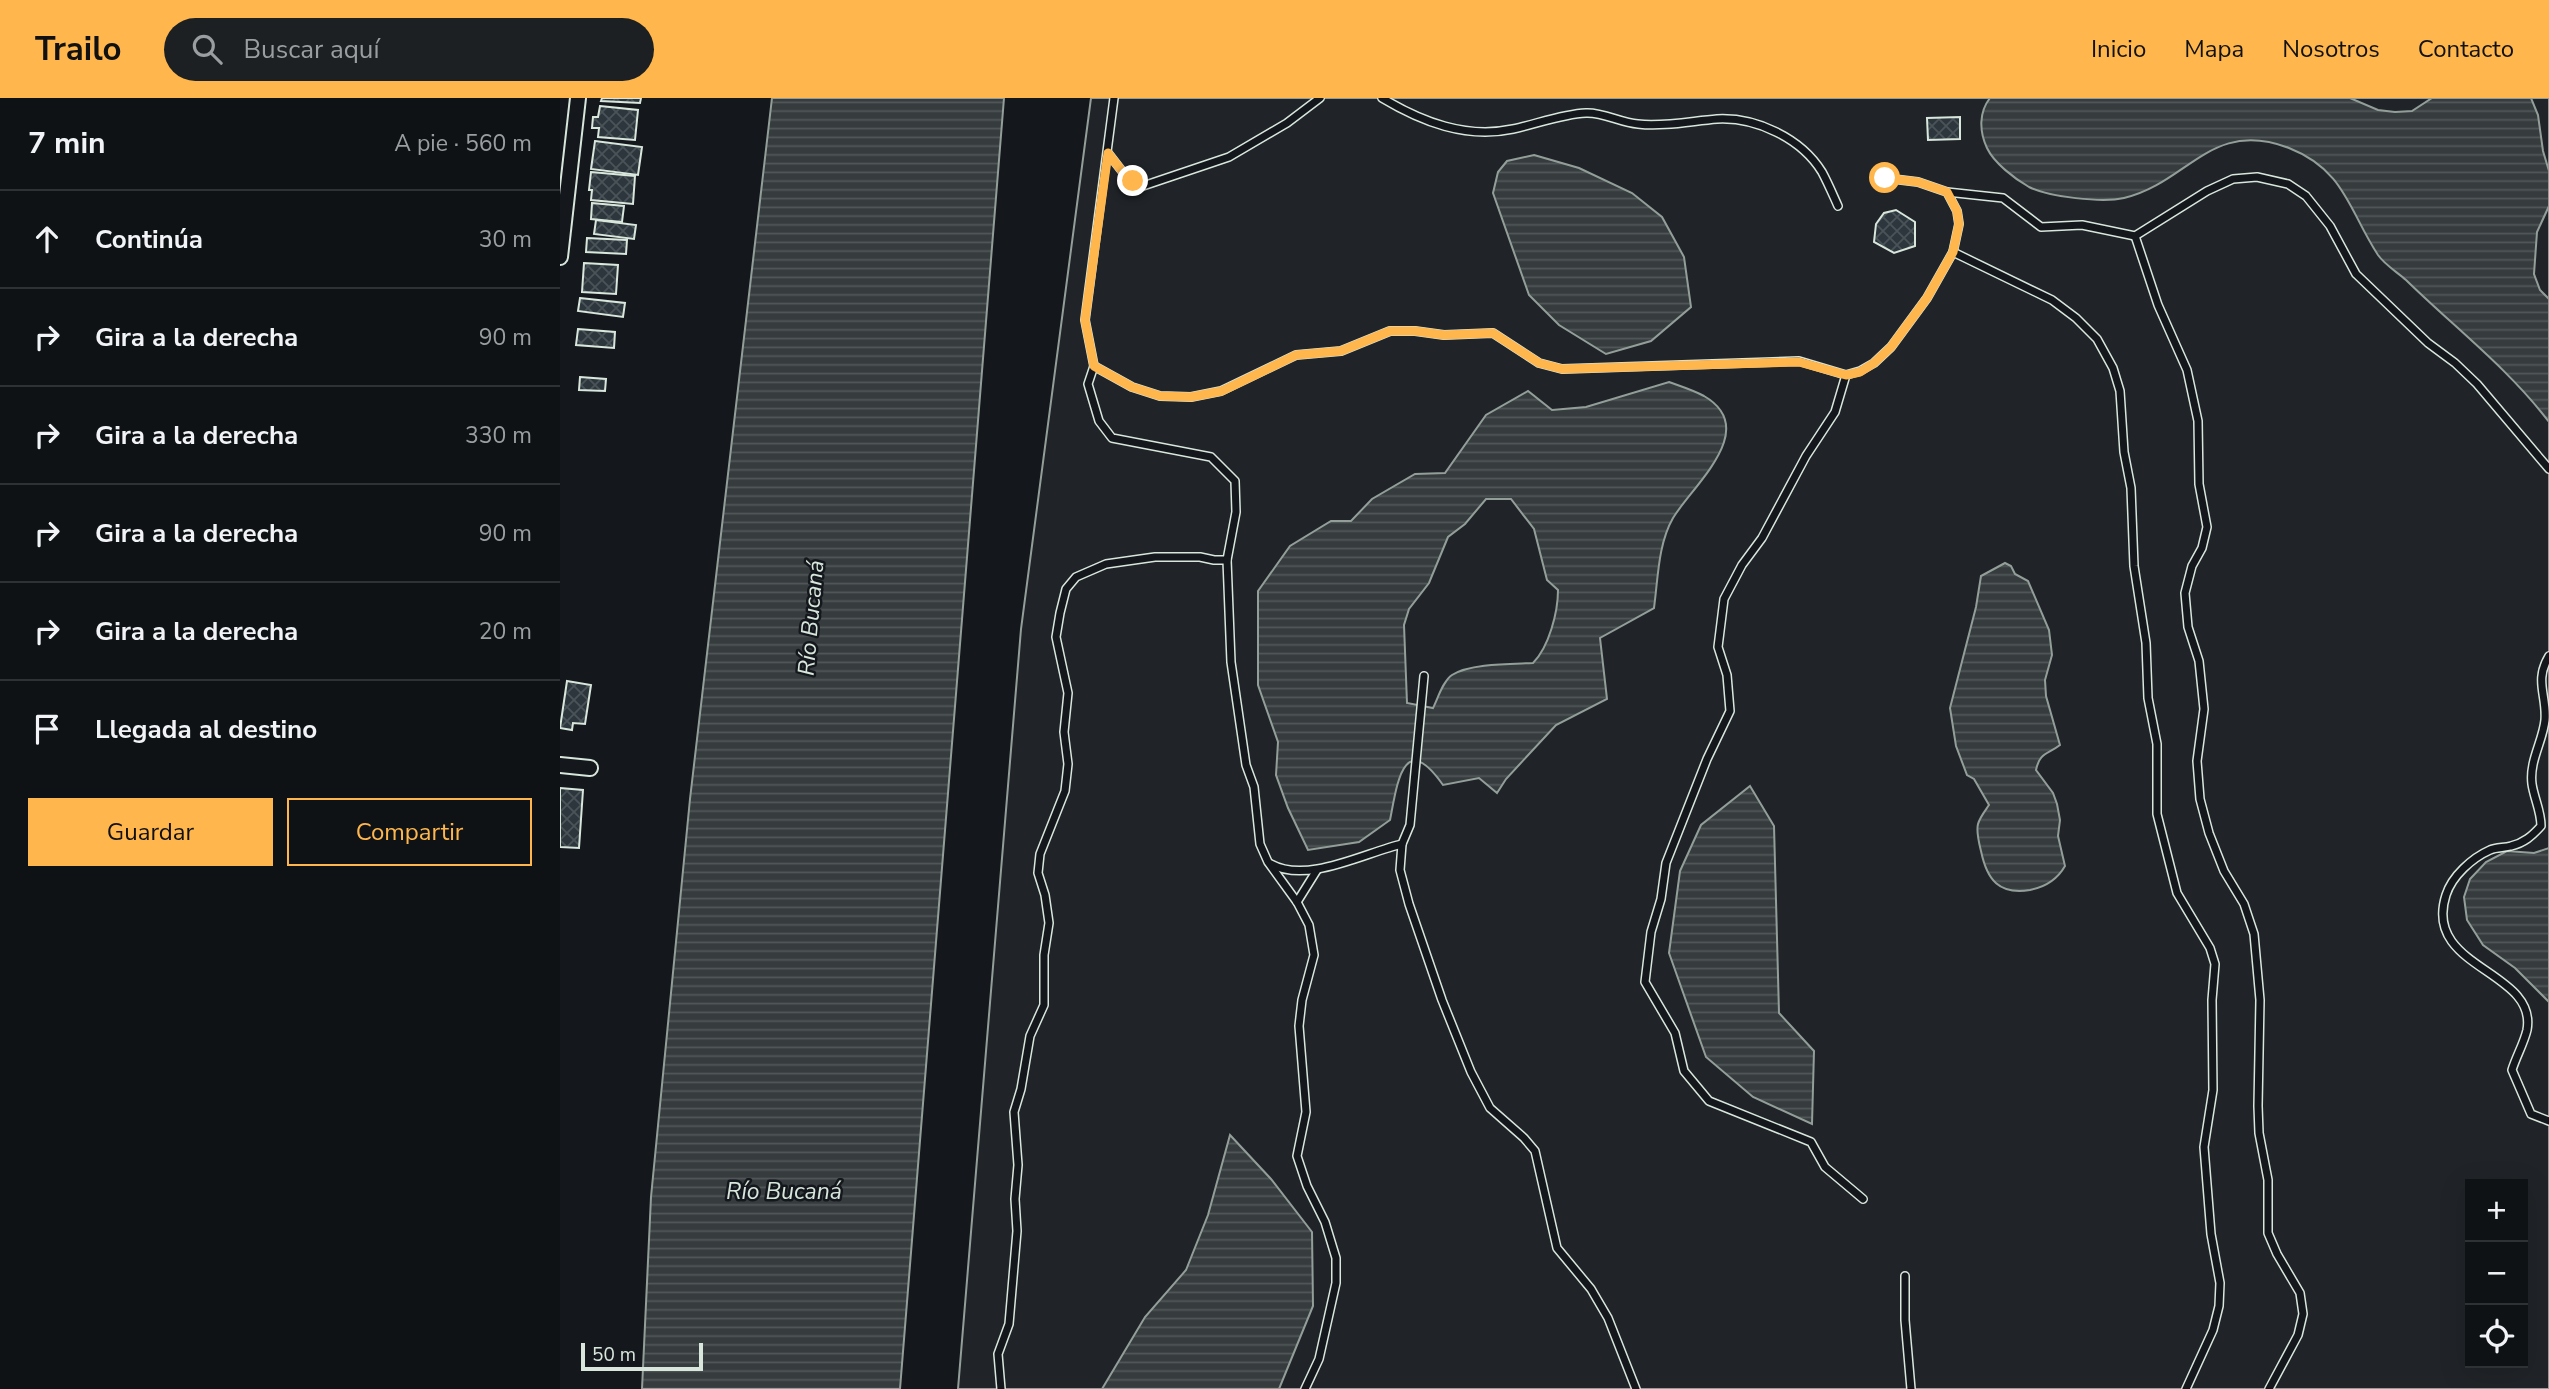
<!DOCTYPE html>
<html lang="es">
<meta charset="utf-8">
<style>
body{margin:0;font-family:"Nunito Sans",sans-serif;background:#1d2022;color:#f1f3f6}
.controls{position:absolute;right:21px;bottom:21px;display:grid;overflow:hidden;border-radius:0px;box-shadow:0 7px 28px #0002}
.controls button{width:63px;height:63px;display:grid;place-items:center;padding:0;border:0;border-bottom:2px solid #2f3234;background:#0f1215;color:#f1f3f6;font:35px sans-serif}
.scale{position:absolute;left:21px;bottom:18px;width:122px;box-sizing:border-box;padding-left:7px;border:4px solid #d8e6dc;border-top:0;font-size:19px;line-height:24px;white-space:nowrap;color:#d8e6dc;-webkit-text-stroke:5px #14181c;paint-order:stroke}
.stop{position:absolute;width:21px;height:21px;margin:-16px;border:5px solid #ffb74d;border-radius:50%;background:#fff}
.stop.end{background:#ffb74d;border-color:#fff;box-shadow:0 2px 7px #0008}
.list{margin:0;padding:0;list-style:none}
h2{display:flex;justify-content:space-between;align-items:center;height:91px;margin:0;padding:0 28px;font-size:30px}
h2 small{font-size:23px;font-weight:400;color:#9b9ea0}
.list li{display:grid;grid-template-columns:46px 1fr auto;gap:21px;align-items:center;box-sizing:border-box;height:98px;padding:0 28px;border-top:2px solid #2f3234}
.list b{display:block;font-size:26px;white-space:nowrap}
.list em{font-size:23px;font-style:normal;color:#9b9ea0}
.actions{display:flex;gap:14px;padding:21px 28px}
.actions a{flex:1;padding:16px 0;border:2px solid #ffb74d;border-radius:0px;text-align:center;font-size:24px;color:#ffb74d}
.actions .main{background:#ffb74d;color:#111}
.icon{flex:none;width:38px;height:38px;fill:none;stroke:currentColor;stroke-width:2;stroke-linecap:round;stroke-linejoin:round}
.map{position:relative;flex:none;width:1989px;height:1291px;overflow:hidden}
header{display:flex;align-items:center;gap:42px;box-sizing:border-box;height:98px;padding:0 35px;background:#ffb74d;color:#111}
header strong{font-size:33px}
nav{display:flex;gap:38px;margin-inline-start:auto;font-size:24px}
.search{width:490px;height:63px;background:#1d2022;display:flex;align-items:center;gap:18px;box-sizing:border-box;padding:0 24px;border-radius:38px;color:#9b9ea0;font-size:26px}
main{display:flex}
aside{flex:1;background:#0f1215}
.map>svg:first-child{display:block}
.grass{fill:#202428;stroke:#939e99;stroke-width:2;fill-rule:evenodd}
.water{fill:url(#water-rules);stroke:#939e99;stroke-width:2;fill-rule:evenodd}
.building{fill:url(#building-cross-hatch);stroke:#d8e6dc;stroke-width:2}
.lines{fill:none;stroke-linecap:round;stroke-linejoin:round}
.service-casing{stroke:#d8e6dc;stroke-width:10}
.minor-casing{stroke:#d8e6dc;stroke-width:18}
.service{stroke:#14181c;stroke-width:7}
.minor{stroke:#14181c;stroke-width:14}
.route{stroke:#ffb74d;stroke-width:9}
.labels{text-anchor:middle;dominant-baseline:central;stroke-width:5;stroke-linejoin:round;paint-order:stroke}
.water-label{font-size:23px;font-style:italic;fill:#d8e6dc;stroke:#14181c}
</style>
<header>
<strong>Trailo</strong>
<div class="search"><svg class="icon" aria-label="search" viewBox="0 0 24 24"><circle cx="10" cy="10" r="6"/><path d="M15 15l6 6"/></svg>Buscar aquí</div>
<nav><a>Inicio</a><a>Mapa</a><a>Nosotros</a><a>Contacto</a></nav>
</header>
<main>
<aside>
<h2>7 min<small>A pie · 560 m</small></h2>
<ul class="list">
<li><svg class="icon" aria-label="ahead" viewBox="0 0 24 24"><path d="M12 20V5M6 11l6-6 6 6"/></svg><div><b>Continúa</b></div><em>30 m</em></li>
<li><svg class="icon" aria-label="right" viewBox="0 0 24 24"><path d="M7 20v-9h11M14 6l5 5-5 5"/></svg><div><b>Gira a la derecha</b></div><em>90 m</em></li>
<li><svg class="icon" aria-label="right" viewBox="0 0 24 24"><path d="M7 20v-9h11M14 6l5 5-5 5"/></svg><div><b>Gira a la derecha</b></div><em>330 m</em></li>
<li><svg class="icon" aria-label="right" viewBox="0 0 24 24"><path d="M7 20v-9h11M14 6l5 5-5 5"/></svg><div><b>Gira a la derecha</b></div><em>90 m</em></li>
<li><svg class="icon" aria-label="right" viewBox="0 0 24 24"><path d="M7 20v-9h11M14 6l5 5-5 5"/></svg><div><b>Gira a la derecha</b></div><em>20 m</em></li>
<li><svg class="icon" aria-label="arrive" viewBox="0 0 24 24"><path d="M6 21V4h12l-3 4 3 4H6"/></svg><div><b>Llegada al destino</b></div></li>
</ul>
<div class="actions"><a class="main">Guardar</a><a>Compartir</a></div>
</aside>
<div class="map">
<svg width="1989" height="1291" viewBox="0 0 1989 1291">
<defs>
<pattern id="water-rules" width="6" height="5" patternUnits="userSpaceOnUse" patternTransform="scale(1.75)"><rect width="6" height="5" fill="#363b3e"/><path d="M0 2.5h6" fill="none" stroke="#525759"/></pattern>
<pattern id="building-cross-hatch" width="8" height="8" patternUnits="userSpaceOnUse" patternTransform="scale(1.75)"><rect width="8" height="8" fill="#2c363c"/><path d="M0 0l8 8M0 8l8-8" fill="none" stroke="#4a5358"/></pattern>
</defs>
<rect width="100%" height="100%" fill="#14181c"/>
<path class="grass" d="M531 0H1989V1291H398L461 531ZM1910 1086H1963V1265H1910Z"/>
<g class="water">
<path d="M212 0H444L340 1291H82L91 1099 130 701Z"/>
<path d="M1430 0H1790L1818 12 1835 14 1852 13 1872 0H1971L1978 17 1983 53 1989 73V108L1977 134 1974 176 1980 192 1989 201V324C1948 270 1894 229 1846 182 1837 174 1825 167 1818 157 1789 113 1785 72 1729 50 1651 20 1628 85 1564 100 1542 105 1489 99 1469 89 1455 81 1434 65 1427 50 1419 33 1419 14 1430 0Z"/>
<path d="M974 57 1019 70 1072 95 1102 119 1124 159 1131 209 1091 243 1046 256 999 227 969 197 933 95 938 74 947 63Z"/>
<path d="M1109 284C1120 288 1133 292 1144 298 1201 331 1133 387 1113 420 1098 446 1098 481 1094 510L1040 540 1047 601 996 627 946 681 937 695 919 680 883 687C843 630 837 687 830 722L799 744 748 752 728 710 716 677 718 644 698 587V493L730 448 771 423H791L812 401 855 376 885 375 926 317 968 293 992 312 1026 309ZM926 401H951L974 431 987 482 998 492C998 514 989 549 973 565 953 566 910 565 892 577 883 583 878 600 873 610L847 605 844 527 849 511 869 485 888 439 905 426Z"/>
<path d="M1445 465 1451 468 1455 476 1468 483 1489 532 1492 557 1485 582 1486 598 1500 647C1487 657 1480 654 1476 672L1493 695 1497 706 1500 722 1498 738 1505 768C1497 782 1485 789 1470 792 1439 797 1427 782 1421 753 1419 745 1416 734 1418 726 1420 719 1425 713 1429 707L1414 681 1407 677 1396 648 1390 610 1416 509 1421 478Z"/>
<path d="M1190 688 1214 728 1219 915 1254 953 1252 1026 1193 999 1146 959 1109 855 1120 773 1141 727Z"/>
<path d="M1989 750V902L1988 903 1955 870 1923 847 1907 822 1904 799 1910 781 1926 764 1947 753 1974 755Z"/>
<path d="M670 1037 711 1081 752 1134 753 1208 719 1291H542L585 1219 626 1172 648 1117Z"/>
</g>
<g class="building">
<path d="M42 0H81L80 5 41 3Z"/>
<path d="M40 8 78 12 75 42 38 39 39 30H32L33 19H38Z"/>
<path d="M1400 19V41L1368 42 1367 20Z"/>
<path d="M35 43 82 49 78 77 31 71Z"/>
<path d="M31 74 75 78 73 106 31 102 32 92H29Z"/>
<path d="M32 105 64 108 62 124 31 121Z"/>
<path d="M1336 112 1355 124V148L1334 155 1314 144 1316 126 1324 115Z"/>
<path d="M36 122 76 127 74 141 34 136Z"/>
<path d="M27 140 67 142 66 156 26 154Z"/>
<path d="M24 165 58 167 56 196 22 194Z"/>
<path d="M20 200 65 205 63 219 18 213Z"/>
<path d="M18 231 55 234 54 250 16 247Z"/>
<path d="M20 279 46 281 45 293 19 292Z"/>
<path d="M7 583 31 587 25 626 13 625 12 632 0 630Z"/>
<path d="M0 690 23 692 19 750 0 749Z"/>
</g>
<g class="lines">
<defs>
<g id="service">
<path d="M822 0C862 24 906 41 953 31 977 26 1002 16 1026 15 1043 14 1061 25 1078 26 1103 29 1132 23 1157 21 1196 19 1241 40 1262 74 1268 85 1273 97 1278 108"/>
<path d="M548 55 565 77 583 88 669 59 727 25 760 0"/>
<path d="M1387 94 1443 100 1481 129 1522 127 1575 138 1647 93 1673 81 1697 79 1728 86 1746 98 1770 128 1796 176 1868 245 1895 265 1917 286 1989 371"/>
<path d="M1575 138 1598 207 1627 272 1638 323 1639 386 1647 429 1642 450 1632 468 1625 495 1628 529 1639 563 1644 611 1637 663 1640 701 1649 735 1664 773 1684 806 1694 836 1700 902 1698 1008 1699 1035 1708 1082V1135L1717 1156 1740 1195 1743 1216 1738 1237 1709 1291"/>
<path d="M1393 154 1492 202 1516 220 1537 241 1553 270 1560 293 1564 354 1571 390 1574 468 1586 545 1588 600 1597 646V716L1617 795 1650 850 1655 866 1652 902 1653 992 1644 1049 1651 1136 1660 1185 1659 1208 1653 1232 1626 1291"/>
<path d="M534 268 525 222 554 0"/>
<path d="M1286 277 1275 314 1246 358 1202 440 1182 467 1164 501 1158 549 1167 577 1170 613 1147 661 1106 765 1101 801 1091 834 1085 884 1115 935 1124 973 1149 1003 1251 1044 1265 1069 1303 1101"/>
<path d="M1989 558C1974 583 1987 597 1985 622 1983 643 1969 663 1972 686 1974 700 1981 713 1981 728 1972 738 1964 745 1951 748 1944 750 1936 749 1930 752 1912 760 1892 778 1886 797 1862 871 1978 872 1967 932 1964 945 1956 959 1952 972L1971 1016 1989 1023"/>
<path d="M842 746 840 772 849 806 882 902 911 974 930 1010 964 1040 975 1053 997 1150 1031 1191 1048 1220 1076 1291"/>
<path d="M711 766C747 786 804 755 842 746L850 727 864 578"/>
<path d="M737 804 757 772"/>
<path d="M1345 1178V1222L1351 1291"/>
<path d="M441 1291 438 1256 449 1226 457 1133 455 1101 458 1067 454 1014 461 991 470 938 484 907V857L489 825 485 797 478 775 480 756 505 693 508 666 504 634 508 595 496 539 500 515 506 491 516 479 546 466 595 459H640L654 462H667"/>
<path d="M745 1291 759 1261 776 1185V1160L765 1124 747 1088 737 1058 746 1014 739 928 742 902 754 857 749 827 737 804 708 764 700 746 694 689 686 667 671 564 667 462 676 414 675 383 651 359 552 340 539 323 528 286 534 268 572 289 600 298 631 299 661 293 736 257 781 253 830 233H855L884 237 933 235 979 265 1002 271 1239 263 1286 277 1300 273 1314 265 1331 249 1367 200 1393 154 1399 126 1397 113 1387 94 1358 84 1325 80"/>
</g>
<g id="minor">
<path d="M0 159 18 0"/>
<path d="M0 667 30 670"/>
</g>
</defs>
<use href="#service" class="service-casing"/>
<use href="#minor" class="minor-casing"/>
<use href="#service" class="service"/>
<use href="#minor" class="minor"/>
</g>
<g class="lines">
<path class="route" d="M573 83 565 77 548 55 525 222 534 268 572 289 600 298 631 299 662 293 736 257 781 253 830 233H855L884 237 933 235 979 265 1002 271 1239 264 1286 277 1300 274 1314 265 1331 249 1367 200 1393 154 1399 126 1397 113 1387 94 1358 84 1325 80"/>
</g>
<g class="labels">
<g class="water-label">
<text transform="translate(251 520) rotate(-85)">Río Bucaná</text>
<text x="224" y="1093">Río Bucaná</text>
</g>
</g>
</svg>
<div class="controls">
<button>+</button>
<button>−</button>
<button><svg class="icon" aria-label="locate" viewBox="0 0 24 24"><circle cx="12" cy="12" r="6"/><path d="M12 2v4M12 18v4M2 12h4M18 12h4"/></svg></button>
</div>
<div class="scale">50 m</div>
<div class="stop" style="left:1325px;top:80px"></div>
<div class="stop end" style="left:573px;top:83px"></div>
</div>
</main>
